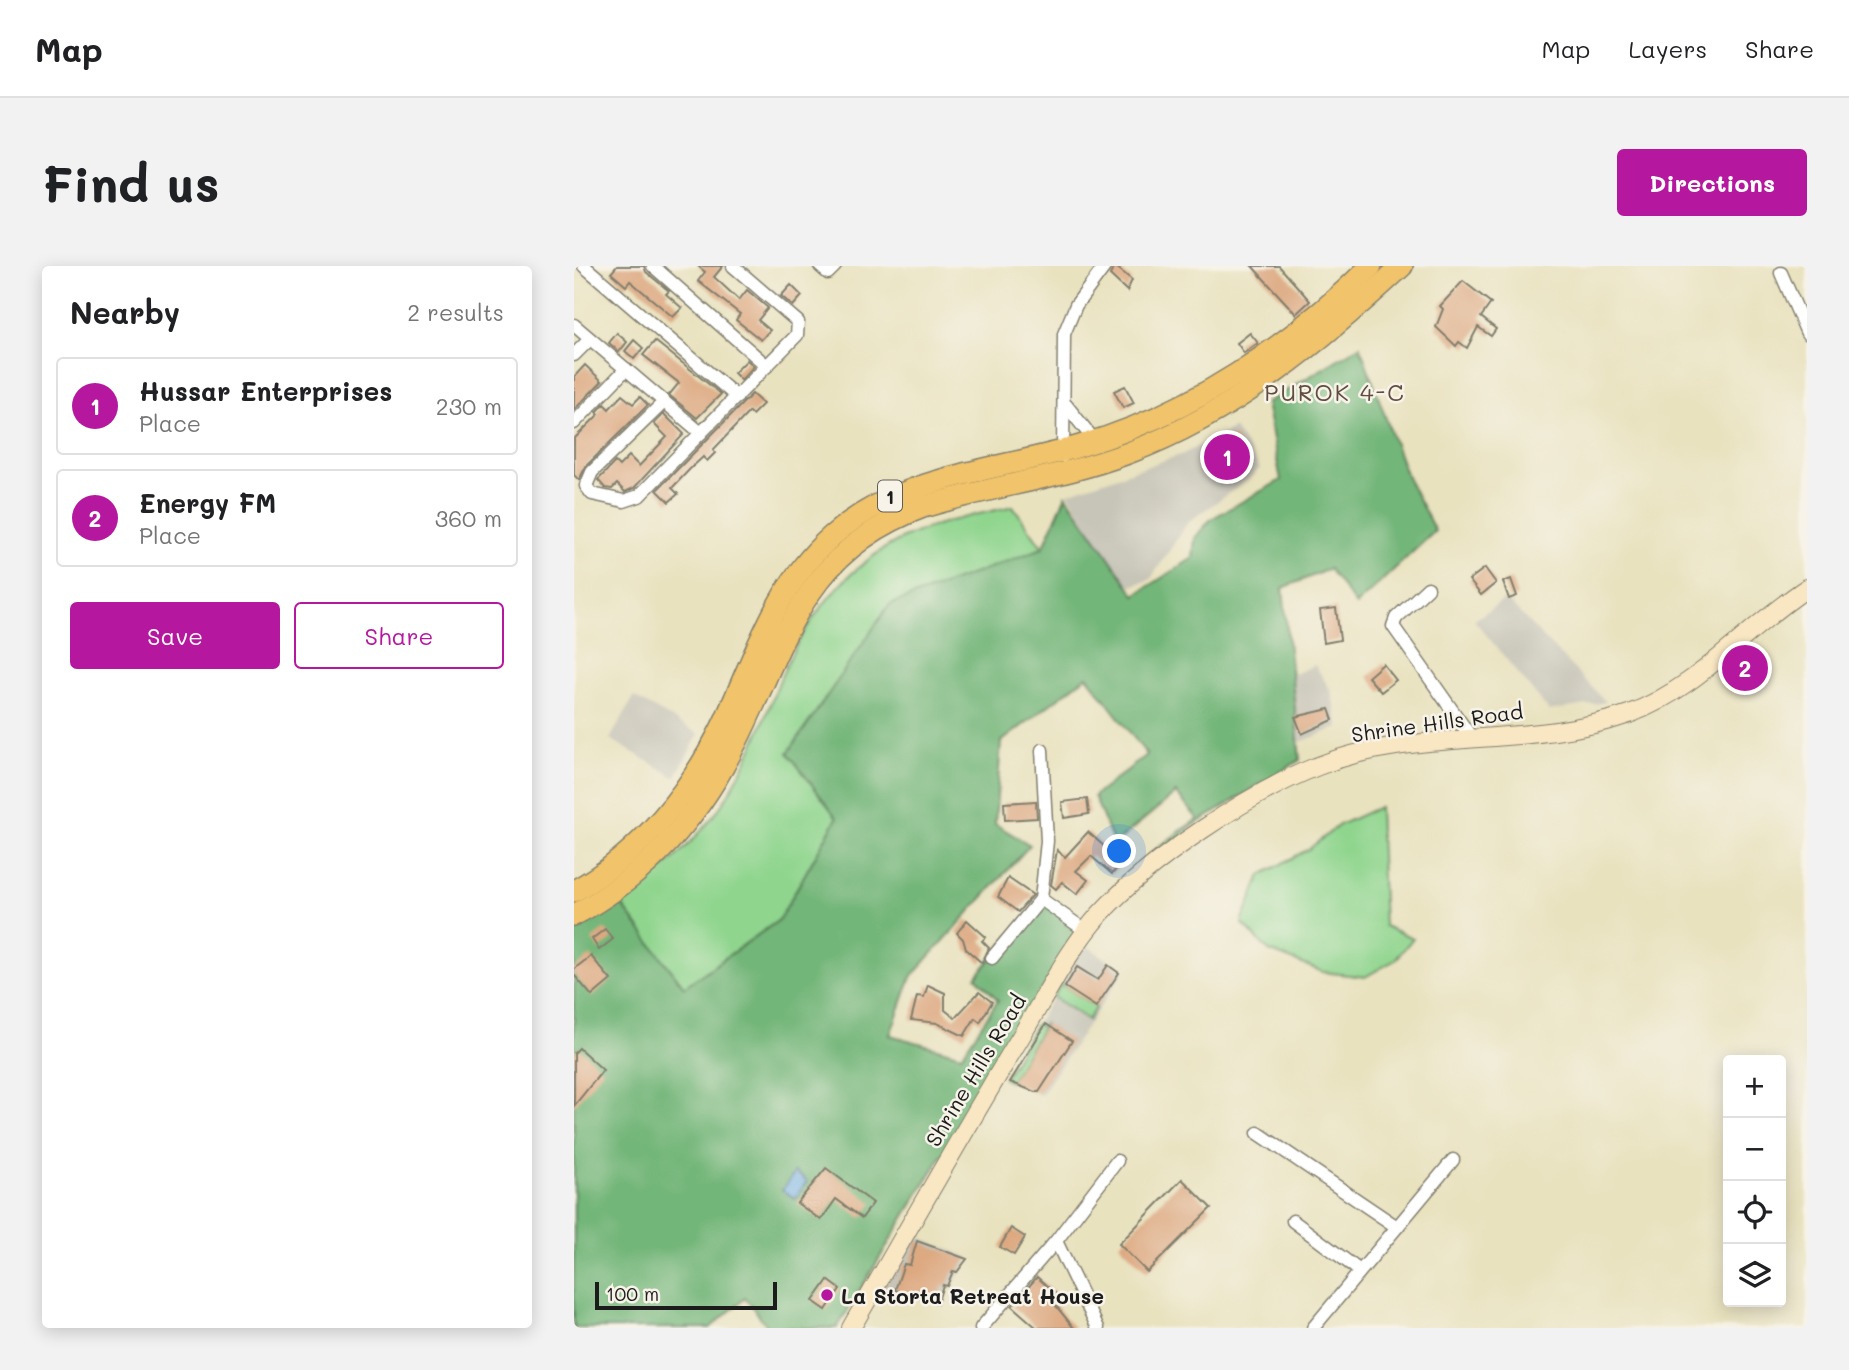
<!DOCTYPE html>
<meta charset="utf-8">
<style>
body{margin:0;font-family:Mali,sans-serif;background:#f2f2f2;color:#202124}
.controls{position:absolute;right:21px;bottom:21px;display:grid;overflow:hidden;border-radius:7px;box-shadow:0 4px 18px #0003}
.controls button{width:63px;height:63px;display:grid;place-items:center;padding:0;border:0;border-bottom:2px solid #e0e0e0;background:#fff;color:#202124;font:35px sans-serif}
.scale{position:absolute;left:21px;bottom:18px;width:182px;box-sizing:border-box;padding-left:7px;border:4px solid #1c1c1c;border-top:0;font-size:19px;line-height:24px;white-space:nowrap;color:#1c1c1c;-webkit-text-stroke:5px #f7f3e8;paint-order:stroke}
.you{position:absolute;left:546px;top:586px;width:24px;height:24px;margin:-18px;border:5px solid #fff;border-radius:50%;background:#1a73e8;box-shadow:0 0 0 10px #1a73e833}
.badge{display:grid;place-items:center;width:46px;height:46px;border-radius:50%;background:#b5179e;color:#fff;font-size:23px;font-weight:700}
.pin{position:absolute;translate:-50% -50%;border:4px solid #fff;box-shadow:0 2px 7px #0006}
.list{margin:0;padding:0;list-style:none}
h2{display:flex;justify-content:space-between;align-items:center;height:91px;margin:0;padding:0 28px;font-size:30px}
h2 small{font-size:23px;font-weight:400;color:#757577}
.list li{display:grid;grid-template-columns:46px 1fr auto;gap:21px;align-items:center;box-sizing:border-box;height:98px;margin:0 14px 14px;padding:0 14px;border:2px solid #e0e0e0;border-radius:7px}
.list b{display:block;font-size:26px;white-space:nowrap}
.list p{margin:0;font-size:23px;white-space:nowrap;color:#757577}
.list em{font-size:23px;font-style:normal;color:#757577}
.actions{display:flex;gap:14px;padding:21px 28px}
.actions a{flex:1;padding:16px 0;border:2px solid #b5179e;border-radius:7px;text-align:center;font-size:24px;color:#b5179e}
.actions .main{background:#b5179e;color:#fff}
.icon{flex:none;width:38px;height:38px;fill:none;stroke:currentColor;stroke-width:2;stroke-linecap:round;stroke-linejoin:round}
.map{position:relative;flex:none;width:1233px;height:1062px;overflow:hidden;border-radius:7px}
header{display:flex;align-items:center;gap:42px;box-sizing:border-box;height:98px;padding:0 35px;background:#fff;border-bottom:2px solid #e0e0e0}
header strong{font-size:33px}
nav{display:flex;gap:38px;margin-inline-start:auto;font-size:24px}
.intro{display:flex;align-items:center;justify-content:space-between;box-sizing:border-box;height:168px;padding:0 42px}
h1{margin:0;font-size:49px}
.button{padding:18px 32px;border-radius:7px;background:#b5179e;color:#fff;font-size:24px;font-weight:700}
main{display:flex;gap:42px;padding:0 42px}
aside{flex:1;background:#fff;border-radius:7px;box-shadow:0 4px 18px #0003}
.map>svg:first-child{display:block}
.industrial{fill:#c7c5b8}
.green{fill:#8fd58e;stroke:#567855;stroke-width:2}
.forest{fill:#73b679;stroke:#48694a;stroke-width:2;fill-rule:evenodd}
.water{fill:#73b1e6;stroke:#486681;stroke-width:2}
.building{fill:#dda981}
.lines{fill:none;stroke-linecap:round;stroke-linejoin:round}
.street-casing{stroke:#827f6e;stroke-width:15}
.secondary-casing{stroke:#827f6e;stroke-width:20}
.highway-casing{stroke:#827f6e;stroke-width:24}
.street{stroke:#fff;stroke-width:12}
.secondary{stroke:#f9e7c3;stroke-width:18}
.highway{stroke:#f1c36a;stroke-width:21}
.poi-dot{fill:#b5179e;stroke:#f7f3e8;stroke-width:2.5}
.labels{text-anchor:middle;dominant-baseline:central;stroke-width:5;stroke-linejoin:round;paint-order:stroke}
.shield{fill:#f7f3e8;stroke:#5e5c59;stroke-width:2}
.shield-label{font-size:19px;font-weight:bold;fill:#1c1c1c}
.street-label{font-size:21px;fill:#1c1c1c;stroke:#f7f3e8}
.poi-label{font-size:21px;font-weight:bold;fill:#1c1c1c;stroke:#f7f3e8;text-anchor:start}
.neighbourhood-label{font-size:23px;letter-spacing:2px;fill:#604d3f;stroke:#f7f3e8}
</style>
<header>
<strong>Map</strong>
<nav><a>Map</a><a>Layers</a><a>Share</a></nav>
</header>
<div class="intro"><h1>Find us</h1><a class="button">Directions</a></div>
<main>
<aside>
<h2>Nearby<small>2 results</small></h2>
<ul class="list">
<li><span class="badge">1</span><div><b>Hussar Enterprises</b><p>Place</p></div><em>230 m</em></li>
<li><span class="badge">2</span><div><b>Energy FM</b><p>Place</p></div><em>360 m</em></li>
</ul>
<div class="actions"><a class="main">Save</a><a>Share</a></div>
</aside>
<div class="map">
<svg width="1233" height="1062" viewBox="0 0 1233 1062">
<rect width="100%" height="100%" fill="#f7f3e8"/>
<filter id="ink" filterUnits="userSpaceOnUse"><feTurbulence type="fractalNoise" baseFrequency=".0143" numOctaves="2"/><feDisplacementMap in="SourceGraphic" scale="14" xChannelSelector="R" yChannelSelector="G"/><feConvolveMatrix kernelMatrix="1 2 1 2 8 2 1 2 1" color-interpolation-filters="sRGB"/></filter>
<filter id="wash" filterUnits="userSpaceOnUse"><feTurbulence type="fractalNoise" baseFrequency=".00686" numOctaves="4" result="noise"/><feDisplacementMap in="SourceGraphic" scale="28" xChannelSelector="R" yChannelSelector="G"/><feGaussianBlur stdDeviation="1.57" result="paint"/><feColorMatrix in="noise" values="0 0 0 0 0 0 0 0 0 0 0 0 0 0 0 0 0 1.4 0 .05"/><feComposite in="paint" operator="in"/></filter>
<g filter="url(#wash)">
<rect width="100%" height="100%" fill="#e9e2bf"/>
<g class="industrial">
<path d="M660 162 686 202 674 214 614 256 576 314 557 320 547 314 494 227 609 188Z"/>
<path d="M932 333 1032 436 975 445 900 354Z"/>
<path d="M741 399 757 425 765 461 724 477 716 410Z"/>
<path d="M60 431 125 468 101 511 36 473Z"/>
<path d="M510 678 550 705 467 829 430 813Z"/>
<path d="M338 968 396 992 364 1039 307 1021Z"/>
</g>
<g class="green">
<path d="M439 240 469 282 315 339 263 552 205 654 110 721 47 638C83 608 123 576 149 537 174 498 190 454 207 411 231 354 271 302 327 273 362 256 402 249 439 240Z"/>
<path d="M805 541 810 660 839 672 821 694 791 711 749 706 695 685 668 657 687 609 735 583 765 559Z"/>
<path d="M487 718 522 741 514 754 479 731Z"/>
<path d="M471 757 436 816 430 813 462 758 468 761Z"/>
</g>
<path class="forest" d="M786 80 833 211 861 265 782 339 755 303 709 322 726 494 615 562 501 670 263 1062H195L171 1032 136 1062H0V654L47 638 110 721 205 654 263 552 214 487 315 339 469 282 492 229 561 329 619 292 621 272 637 253 707 214 692 137ZM513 410 573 489 520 530 540 578 602 527 624 553C578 583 538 618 505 660L467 633 402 711 424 734 388 789 316 769 337 711 456 579 421 558 427 476Z"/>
<path class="water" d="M221 906 233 915 221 933 208 924Z"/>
<g id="blocks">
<g class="building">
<path d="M43 0H70L72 6 95 25 92 28 108 42 99 51 56 15 52 20 37 7Z"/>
<path d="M124 0H149L140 11 165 34 173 24 194 42 184 54 196 64 187 74 162 54 166 48 124 15 131 6Z"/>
<path d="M541 0 558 14 553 25 536 9Z"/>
<path d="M678 0H705L736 35 722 48Z"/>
<path d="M889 15 917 37 907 51 922 63 917 70 904 61 893 82 885 76 882 80 862 61 869 43 866 40Z"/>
<path d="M217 19 228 30 219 40 207 30Z"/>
<path d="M43 67 53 76 45 86 35 77Z"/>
<path d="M676 67 684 77 670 87 663 77Z"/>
<path d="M60 74 69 82 60 93 51 85Z"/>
<path d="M81 75 147 128 123 152 95 129 105 117 69 89Z"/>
<path d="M173 94 180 100 167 114 160 107Z"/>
<path d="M11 99 28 115 0 144V111Z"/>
<path d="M551 120 560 137 549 142 540 125Z"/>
<path d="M178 128 189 138 178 149 175 146 139 184 141 187 133 195 129 191 116 203 98 222 104 228 95 236 83 224Z"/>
<path d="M48 129 59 138 66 131 74 139 12 200 5 214 0 209V173L25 148 23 146 30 138 35 143Z"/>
<path d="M90 148 110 168 60 222 51 226 43 218 38 223 31 222 24 214 41 196 45 200 55 190 65 200 93 171 80 158Z"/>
<path d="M660 170 674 198 669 201 671 204 648 216 631 185Z"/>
<path d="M911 302 922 317 907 329 895 314Z"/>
<path d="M937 313 943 330 935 333 929 316Z"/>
<path d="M762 342 766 374 750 377 746 344Z"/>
<path d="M1178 392 1182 404 1164 411 1159 400Z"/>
<path d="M809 398 822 414 807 426 794 411Z"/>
<path d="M755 443 759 454 728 468 721 451Z"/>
<path d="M513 533 515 548 490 552 488 536Z"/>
<path d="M462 535 463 552 431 554 430 537Z"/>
<path d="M514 566 548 596 538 608 517 590 502 605 514 614 503 628 488 616 482 623 477 619 483 584 491 591Z"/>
<path d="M434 612 459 629 444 646 424 631Z"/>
<path d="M393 654 412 671 408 675 415 682 408 697 392 683 389 673 383 667Z"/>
<path d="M31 663 39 673 25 684 18 673Z"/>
<path d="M17 690 37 714 18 730 0 709V703Z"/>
<path d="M534 699 545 707 522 741 491 721 503 701 524 714Z"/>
<path d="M354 719 371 727V744L381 752 405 726 418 736 406 756 401 752 390 770 363 757 337 754 343 730 350 731Z"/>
<path d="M472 758 498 775 465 826H461L436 816Z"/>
<path d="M5 782 29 804 0 840V787Z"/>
<path d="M252 902 299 937 288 952 262 933 247 954 223 937Z"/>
<path d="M608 913 637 942 573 1006 545 978Z"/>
<path d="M437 962 451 971 440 989 426 981Z"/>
<path d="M343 975 393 993 383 1006 379 1005 373 1020 369 1019 363 1038 321 1024 330 998 336 999Z"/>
<path d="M463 1011 483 1029 478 1035 500 1062H463L438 1040Z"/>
<path d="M254 1014 266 1023 252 1044 239 1035Z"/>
</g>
</g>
</g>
<g filter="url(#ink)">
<use href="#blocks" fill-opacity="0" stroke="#827f6e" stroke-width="2"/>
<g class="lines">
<defs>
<g id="street">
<path d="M10 0 163 131"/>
<path d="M79 0 193 100"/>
<path d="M246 0 254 7 261 0"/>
<path d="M1207 7 1233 67"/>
<path d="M0 59 127 167"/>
<path d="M0 89 16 73"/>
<path d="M90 136 18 206 12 220 18 228 50 235 65 230 223 69 224 56 159 0"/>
<path d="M492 139 524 179"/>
<path d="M0 157 52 103"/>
<path d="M489 190 490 68 502 39 531 0"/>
<path d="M854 322 822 352 819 360 897 471"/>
<path d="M467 633 512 665"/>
<path d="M418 692 467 633 473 575 468 484"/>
<path d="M684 867 823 961"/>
<path d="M719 955 786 1005"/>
<path d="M482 975 524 1062"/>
<path d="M407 1062 482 975 543 895"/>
<path d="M739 1062 879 894"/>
</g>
<path id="secondary" d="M277 1062C333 965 388 868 446 772 471 731 494 684 526 648 574 595 677 526 744 500 843 461 955 483 1055 448 1123 423 1173 361 1233 322"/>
<g id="highway">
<path d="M0 625C67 588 117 525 150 457 181 391 201 320 258 270 329 208 420 206 506 180 618 147 715 81 797 0"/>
<path d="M0 649C63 616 114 563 149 501 210 394 215 291 349 241 417 220 487 212 554 187 661 147 746 76 828 0"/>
</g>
</defs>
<use href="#street" class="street-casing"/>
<use href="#secondary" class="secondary-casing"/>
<use href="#highway" class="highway-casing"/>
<use href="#street" class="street"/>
<use href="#secondary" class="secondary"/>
<use href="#highway" class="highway"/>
</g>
</g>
<circle class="poi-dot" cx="253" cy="1029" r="7"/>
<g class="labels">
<rect class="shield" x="304" y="214.5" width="24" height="31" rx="5"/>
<g class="shield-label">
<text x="316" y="230">1</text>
</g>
<g class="street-label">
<text transform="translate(863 456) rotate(-8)">Shrine Hills Road</text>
<text transform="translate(401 804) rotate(-59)">Shrine Hills Road</text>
</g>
<g class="poi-label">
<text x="267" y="1029">La Storta Retreat House</text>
</g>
<g class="neighbourhood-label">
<text x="761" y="126">PUROK 4-C</text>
</g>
</g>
</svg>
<div class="controls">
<button>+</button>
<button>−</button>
<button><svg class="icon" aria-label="locate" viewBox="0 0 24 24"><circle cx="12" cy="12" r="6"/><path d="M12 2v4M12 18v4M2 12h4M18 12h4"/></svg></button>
<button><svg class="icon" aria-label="layers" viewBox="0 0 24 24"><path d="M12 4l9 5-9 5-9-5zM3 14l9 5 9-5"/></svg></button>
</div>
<div class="scale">100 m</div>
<div class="you"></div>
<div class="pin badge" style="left:653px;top:191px">1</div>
<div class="pin badge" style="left:1171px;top:402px">2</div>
</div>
</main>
